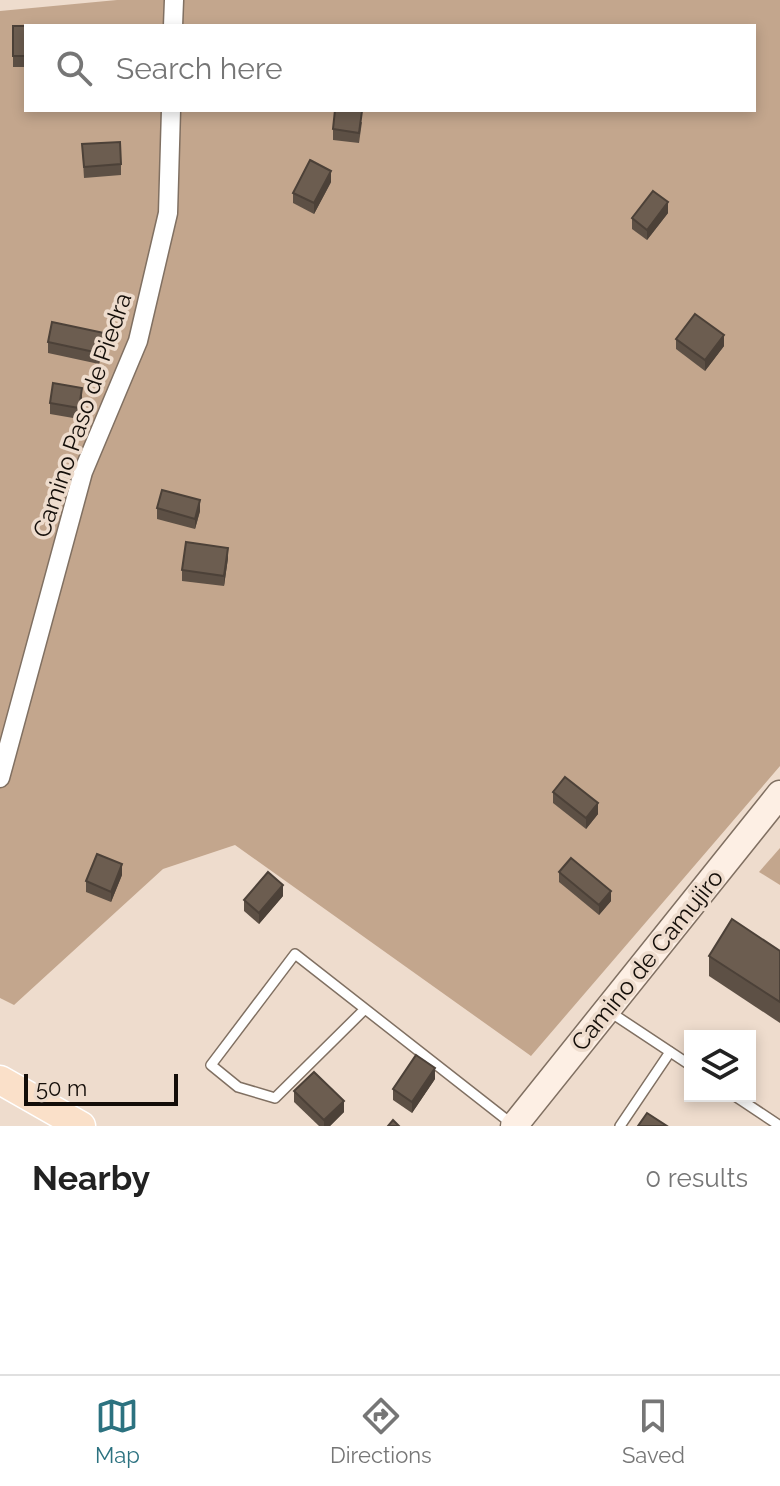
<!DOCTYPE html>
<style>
body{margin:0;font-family:Raleway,sans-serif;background:#f2f2f2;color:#222}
.controls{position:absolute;right:24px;bottom:24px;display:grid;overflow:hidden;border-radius:0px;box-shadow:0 4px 12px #0003}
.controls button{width:72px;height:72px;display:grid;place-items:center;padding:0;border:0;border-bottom:2px solid #e0e0e0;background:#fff;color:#222;font:40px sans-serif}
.scale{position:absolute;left:24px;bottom:20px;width:154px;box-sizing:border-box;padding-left:8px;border:4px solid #140e09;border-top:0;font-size:22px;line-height:28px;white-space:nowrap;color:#140e09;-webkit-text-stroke:6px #eedccd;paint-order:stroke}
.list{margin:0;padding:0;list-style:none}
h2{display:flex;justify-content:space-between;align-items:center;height:104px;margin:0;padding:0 32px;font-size:34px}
h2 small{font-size:26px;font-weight:400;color:#767676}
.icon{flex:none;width:44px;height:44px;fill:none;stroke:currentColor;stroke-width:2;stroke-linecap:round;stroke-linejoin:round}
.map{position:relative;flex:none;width:780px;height:1126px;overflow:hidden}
.search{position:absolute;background:#fff;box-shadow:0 4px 12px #0003;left:24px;right:24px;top:24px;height:88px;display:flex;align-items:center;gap:20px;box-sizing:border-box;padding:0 28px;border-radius:0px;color:#767676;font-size:30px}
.sheet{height:248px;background:#fff}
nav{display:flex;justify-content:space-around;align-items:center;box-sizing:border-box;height:112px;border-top:2px solid #e0e0e0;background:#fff;font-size:22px;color:#767676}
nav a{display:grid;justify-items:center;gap:4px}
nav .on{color:#2c7280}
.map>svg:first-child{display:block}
.green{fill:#c3a68d;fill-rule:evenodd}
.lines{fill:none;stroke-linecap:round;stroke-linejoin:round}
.lane-casing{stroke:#807062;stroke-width:12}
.street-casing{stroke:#807062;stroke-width:21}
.secondary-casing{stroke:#807062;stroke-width:29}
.primary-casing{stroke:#fff;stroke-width:31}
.lane{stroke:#fff;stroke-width:9}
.street{stroke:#fff;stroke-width:18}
.secondary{stroke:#fdefe4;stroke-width:26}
.primary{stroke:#fae0c9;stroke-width:28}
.wall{fill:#5d5045}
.shaded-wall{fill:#4c4138}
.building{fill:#6c5d50;stroke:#4c4138;stroke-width:2}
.labels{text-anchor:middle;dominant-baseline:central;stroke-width:7;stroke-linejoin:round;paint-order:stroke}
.street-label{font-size:24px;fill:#140e09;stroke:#eedccd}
</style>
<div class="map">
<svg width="780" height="1126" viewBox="0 0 780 1126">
<rect width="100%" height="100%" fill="#eedccd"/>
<g class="green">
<path d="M117 0H780V766L531 1056 235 845 163 869 14 1005 0 998V11ZM26 26H754V110H26Z"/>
<path d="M780 848V885L759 872Z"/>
</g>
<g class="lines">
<defs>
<g id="lane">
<path d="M365 1009 275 1098 238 1087 211 1065 295 954 512 1124"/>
<path d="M610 1012 690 1065"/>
<path d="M735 1096 780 1126"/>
<path d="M620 1126 670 1052"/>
</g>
<g id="street">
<path d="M173 26 174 0"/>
<path d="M0 778 83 472 138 341 168 213 171 110"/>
</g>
<path id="secondary" d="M514 1126 780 794"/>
<path id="primary" d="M0 1080 81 1126"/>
</defs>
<use href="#lane" class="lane-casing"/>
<use href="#street" class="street-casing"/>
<use href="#secondary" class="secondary-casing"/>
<use href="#primary" class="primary-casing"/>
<use href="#lane" class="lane"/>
<use href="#street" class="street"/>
<use href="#secondary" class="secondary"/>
<use href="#primary" class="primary"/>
</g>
<g class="wall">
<rect x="13" y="26" width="13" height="41"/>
<path d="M362 122 359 143 333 140V129Z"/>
<path d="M82 144 121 164V175L84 178Z"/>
<path d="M331 182 314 214 293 203V193Z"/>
<path d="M668 213 647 240 632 229V218Z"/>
<path d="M676 339 724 346 705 371 676 349Z"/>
<path d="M48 342 104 344 99 364 48 353Z"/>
<path d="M82 399 79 419 50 414V403Z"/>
<path d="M157 508 200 511 195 529 157 519Z"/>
<path d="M228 558 224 586 182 581V570Z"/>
<path d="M553 792 598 814 586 829 553 803Z"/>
<path d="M559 872 611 901 599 915 559 882Z"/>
<path d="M122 875 111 902 86 892V881Z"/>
<path d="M283 896 259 924 244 911V900Z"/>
<path d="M780 951V1023L709 976V956Z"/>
<path d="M435 1079 412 1113 393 1100V1089Z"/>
<path d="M294 1091 344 1112 330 1126H319L294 1102Z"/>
</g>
<g class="shaded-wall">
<path d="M331 171V182L314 214V203Z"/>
<path d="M668 202V213L647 240V230Z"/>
<path d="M104 333V344L99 364V353Z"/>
<path d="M724 335V346L705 371V360Z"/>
<path d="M82 388V399L79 419V408Z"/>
<path d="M200 500V511L195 529V519Z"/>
<path d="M228 548V558L224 586V576Z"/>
<path d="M598 803V814L586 829V818Z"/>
<path d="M122 864V875L111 902V892Z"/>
<path d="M283 885V896L259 924V913Z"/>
<path d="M611 891V901L599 915V905Z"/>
<path d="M435 1068V1079L412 1113V1102Z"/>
<path d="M344 1101V1112L330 1126H324V1120Z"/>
</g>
<g class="building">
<rect x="13" y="26" width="13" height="30"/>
<path d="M335 110 362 111 359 133 333 129Z"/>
<path d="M120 142 121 164 84 167 82 144Z"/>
<path d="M310 160 331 171 314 203 293 193Z"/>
<path d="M653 191 668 202 647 230 632 218Z"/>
<path d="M695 314 724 335 705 360 676 339Z"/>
<path d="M52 322 104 333 99 353 48 342Z"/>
<path d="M53 383 82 388 79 408 50 403Z"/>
<path d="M162 490 200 500 195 519 157 508Z"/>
<path d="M186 542 228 548 224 576 182 570Z"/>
<path d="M565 777 598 803 586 818 553 792Z"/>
<path d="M97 854 122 864 111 892 86 881Z"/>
<path d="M571 858 611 891 599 905 559 872Z"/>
<path d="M268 872 283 885 259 913 244 900Z"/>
<path d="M732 919 780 951V1002L709 956Z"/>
<path d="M416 1055 435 1068 412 1102 393 1089Z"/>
<path d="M314 1072 344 1101 324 1120 294 1091Z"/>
<path d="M647 1113 667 1126H638Z"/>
<path d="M393 1120 399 1126H388Z"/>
</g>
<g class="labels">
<g class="street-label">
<text transform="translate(82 415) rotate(-71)">Camino Paso de Piedra</text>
<text transform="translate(647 960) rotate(-51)">Camino de Camujiro</text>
</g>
</g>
</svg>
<div class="controls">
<button><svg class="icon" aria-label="layers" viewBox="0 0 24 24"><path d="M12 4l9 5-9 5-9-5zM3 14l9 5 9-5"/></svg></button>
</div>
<div class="scale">50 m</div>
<div class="search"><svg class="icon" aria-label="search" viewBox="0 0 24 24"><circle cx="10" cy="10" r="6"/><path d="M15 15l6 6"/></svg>Search here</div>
</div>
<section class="sheet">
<h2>Nearby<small>0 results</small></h2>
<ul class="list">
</ul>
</section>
<nav>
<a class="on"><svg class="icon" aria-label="map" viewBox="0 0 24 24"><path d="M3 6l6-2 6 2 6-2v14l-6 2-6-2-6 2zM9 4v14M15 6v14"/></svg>Map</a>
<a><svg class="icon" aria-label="directions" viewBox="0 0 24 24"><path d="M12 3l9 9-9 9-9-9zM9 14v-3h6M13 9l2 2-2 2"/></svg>Directions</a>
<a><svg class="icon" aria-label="saved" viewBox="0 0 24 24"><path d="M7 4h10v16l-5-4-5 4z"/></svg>Saved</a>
</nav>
